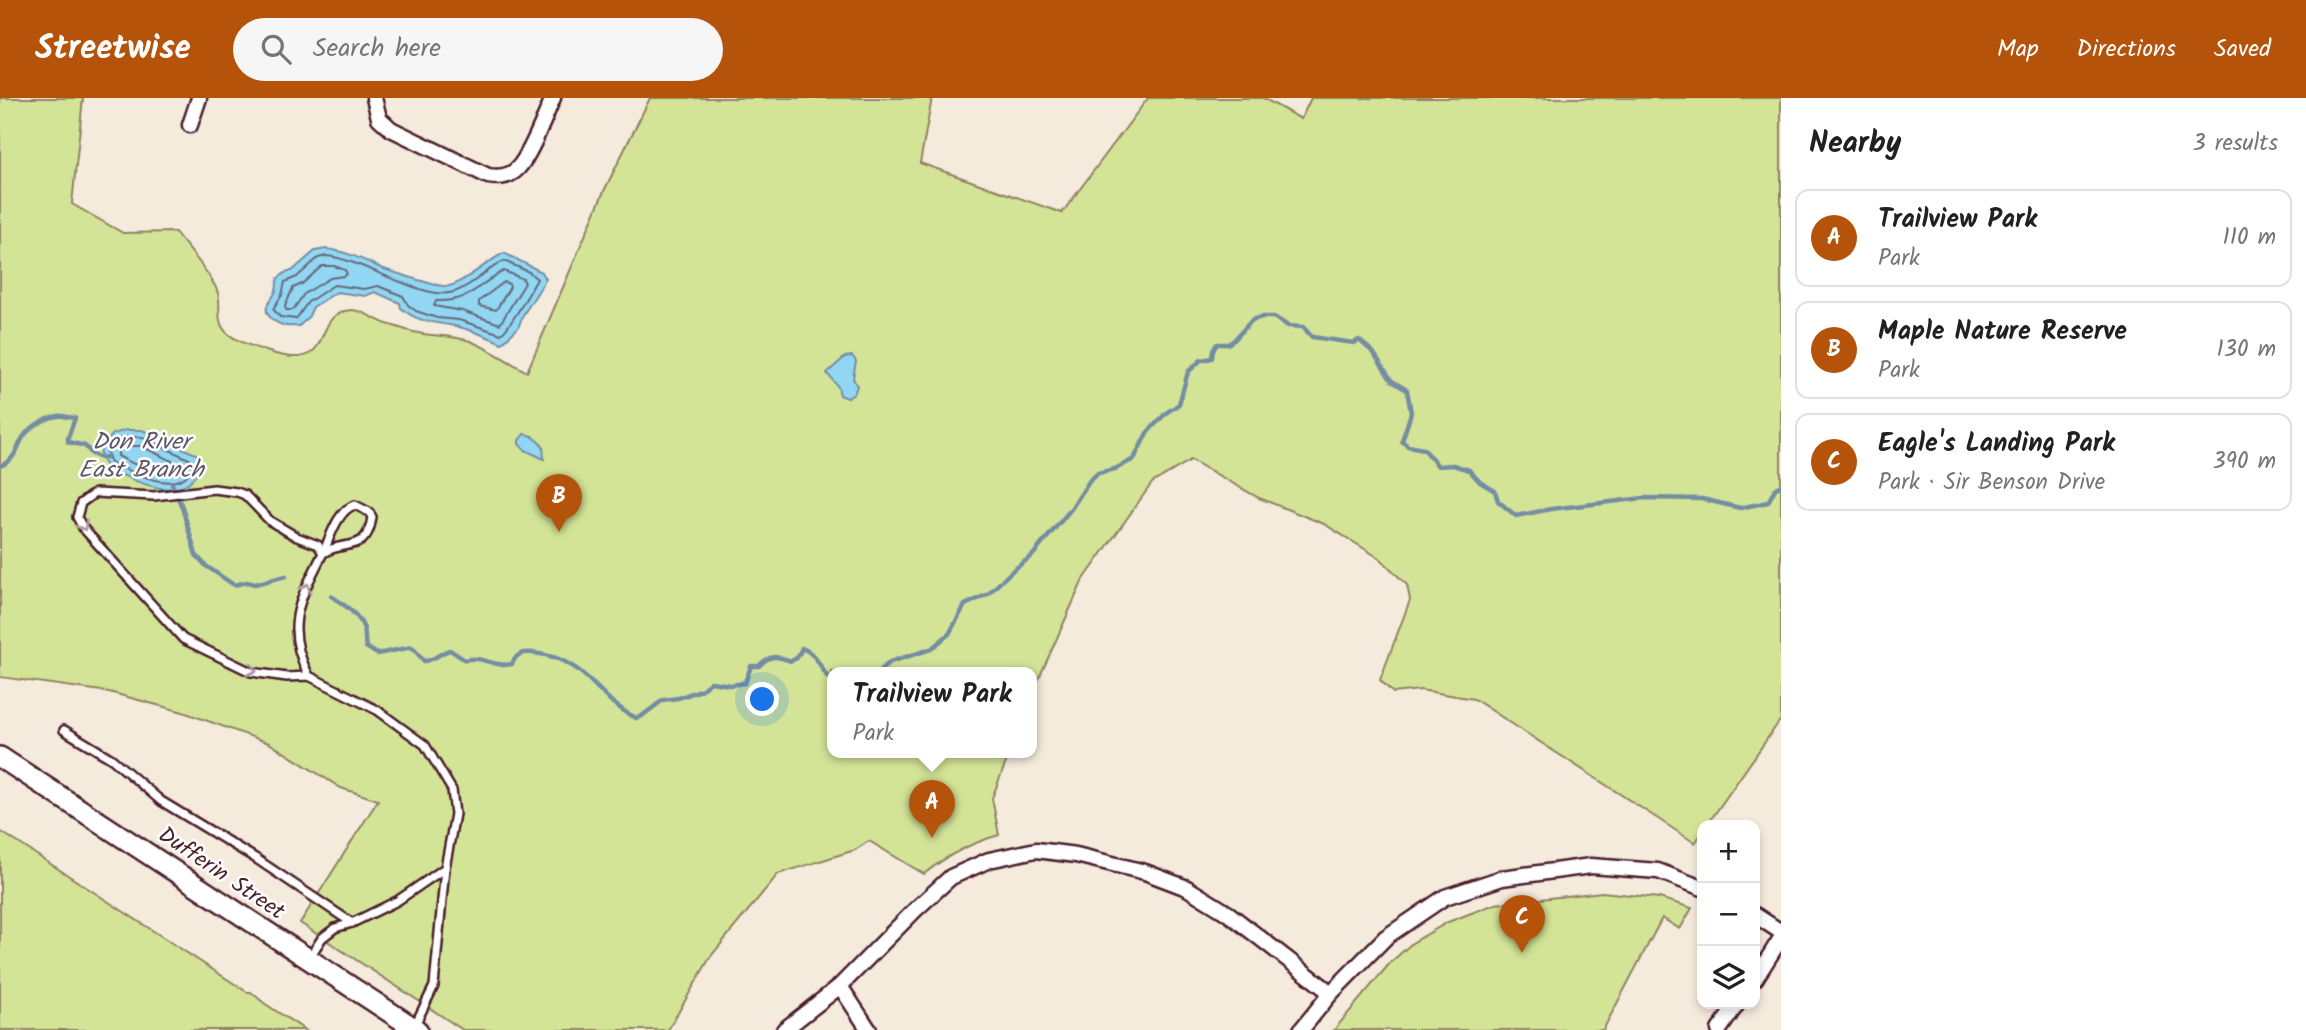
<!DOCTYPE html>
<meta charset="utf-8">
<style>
body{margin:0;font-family:Kalam,sans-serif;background:#f6f6f6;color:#202124}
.controls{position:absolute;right:21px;bottom:21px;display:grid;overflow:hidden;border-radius:14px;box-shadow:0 4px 10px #0003}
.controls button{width:63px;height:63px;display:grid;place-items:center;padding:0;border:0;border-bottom:2px solid #e0e0e0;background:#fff;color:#202124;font:35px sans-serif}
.you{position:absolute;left:763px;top:602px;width:24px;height:24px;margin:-18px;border:5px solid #fff;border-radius:50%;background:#1a73e8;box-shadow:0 0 0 10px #1a73e833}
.badge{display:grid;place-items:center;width:46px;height:46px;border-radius:50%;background:#b45309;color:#fff;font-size:23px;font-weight:700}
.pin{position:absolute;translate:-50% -58px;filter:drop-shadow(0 2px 4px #0008)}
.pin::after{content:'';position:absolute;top:37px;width:24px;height:21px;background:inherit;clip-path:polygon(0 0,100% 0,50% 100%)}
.popup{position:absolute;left:827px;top:569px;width:210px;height:91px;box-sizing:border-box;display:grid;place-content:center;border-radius:14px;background:#fff;filter:drop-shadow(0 2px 5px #0005);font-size:23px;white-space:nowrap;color:#757577}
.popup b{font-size:26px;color:#202124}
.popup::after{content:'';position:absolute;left:50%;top:100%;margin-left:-14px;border:14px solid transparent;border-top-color:#fff}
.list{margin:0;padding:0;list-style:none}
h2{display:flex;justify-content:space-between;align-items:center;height:91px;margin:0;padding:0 28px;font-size:30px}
h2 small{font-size:23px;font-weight:400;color:#757577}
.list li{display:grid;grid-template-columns:46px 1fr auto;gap:21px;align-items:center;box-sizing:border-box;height:98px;margin:0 14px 14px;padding:0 14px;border:2px solid #e0e0e0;border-radius:14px}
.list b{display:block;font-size:26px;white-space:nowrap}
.list p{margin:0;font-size:23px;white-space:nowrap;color:#757577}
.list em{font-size:23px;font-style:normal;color:#757577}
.icon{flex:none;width:38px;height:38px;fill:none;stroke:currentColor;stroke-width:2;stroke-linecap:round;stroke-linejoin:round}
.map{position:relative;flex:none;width:1781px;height:932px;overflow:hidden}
header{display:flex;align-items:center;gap:42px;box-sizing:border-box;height:98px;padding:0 35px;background:#b45309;color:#fff}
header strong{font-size:33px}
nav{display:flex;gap:38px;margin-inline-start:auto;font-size:24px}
.search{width:490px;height:63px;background:#f6f6f6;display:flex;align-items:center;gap:18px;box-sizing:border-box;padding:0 24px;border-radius:38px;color:#757577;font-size:26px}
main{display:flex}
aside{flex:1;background:#fff}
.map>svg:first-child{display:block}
.green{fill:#d4e497;stroke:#8f8261;stroke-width:2}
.water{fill:#91d7f3;stroke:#758da3;stroke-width:2}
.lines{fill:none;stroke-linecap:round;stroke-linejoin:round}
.shore{stroke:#66697b;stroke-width:2}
.stream{stroke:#758da3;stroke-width:4.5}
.lane-casing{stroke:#4a1f2b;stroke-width:12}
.street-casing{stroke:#4a1f2b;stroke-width:19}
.secondary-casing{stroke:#4a1f2b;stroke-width:24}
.lane{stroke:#fff;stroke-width:7}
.street{stroke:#fff;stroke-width:14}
.secondary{stroke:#fff;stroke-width:19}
.oneway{stroke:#ae9aa0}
.labels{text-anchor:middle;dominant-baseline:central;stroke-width:5;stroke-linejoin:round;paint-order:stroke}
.street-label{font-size:23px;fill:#4a1f2b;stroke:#fff}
.water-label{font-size:24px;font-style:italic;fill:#5f5667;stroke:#fff}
</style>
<header>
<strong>Streetwise</strong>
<div class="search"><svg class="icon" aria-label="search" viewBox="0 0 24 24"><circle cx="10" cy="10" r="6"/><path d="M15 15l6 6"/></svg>Search here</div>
<nav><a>Map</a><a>Directions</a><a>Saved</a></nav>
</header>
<main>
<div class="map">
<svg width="1781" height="932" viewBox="0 0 1781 932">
<rect width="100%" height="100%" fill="#f5ebdd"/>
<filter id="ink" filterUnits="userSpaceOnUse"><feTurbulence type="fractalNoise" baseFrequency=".0143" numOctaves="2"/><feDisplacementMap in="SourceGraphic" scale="14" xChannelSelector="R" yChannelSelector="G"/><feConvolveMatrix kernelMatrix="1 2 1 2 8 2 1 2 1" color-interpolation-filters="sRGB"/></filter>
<g filter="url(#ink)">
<g class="green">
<path d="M0 0H83L72 106 123 135 175 134C189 152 206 170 216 190 224 205 213 222 227 235 237 244 254 249 266 253 341 279 307 214 352 212 363 212 375 222 387 226 398 229 410 234 423 236 438 238 456 238 470 243 490 251 509 264 527 274L604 93 650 0H932L920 65 1062 115 1148 0H1263L1301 21 1311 0H1781V621L1707 727H1702V735L1695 745 1474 601 1420 592 1393 595 1380 582 1410 502 1407 487 1381 461 1324 426 1259 400 1191 362 1152 385 1082 484 1032 596V574H832V654H1010L992 700 999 737C971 745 946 758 924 776L869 743 855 752 778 776 711 858 668 932H463L300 825 378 702 341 690 269 645 183 614 109 594 0 579Z"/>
<path d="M0 733 247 894H251L264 905 305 932H0Z"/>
<path d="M1602 794 1659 800 1692 810 1680 831 1662 820 1603 932H1334L1390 865 1412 845 1448 824 1495 806Z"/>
</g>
<g class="water">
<path d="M326 151C346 153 364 162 381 170 395 175 409 179 422 183 431 186 440 189 449 188 462 186 489 162 504 155L542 174 546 181 523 217 518 230 502 245C488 239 474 233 459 229 436 223 421 227 401 210L400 205 375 194 365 198 337 194 313 209 308 220 299 228C288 229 280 228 272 221 259 209 273 203 276 192 277 188 277 184 278 180L288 173H292L315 153Z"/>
<path d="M852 258 856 263 853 280 857 288 854 296 847 300 840 297 838 289 827 275 845 259Z"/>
<path d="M126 332H142L198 357 201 365C187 410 140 385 111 372 104 367 99 359 101 350L113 336Z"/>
<path d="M524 336 532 338 543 348 544 361 525 352 519 346V342Z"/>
</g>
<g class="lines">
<g class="shore">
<path d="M326 158C360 160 424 204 454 194 473 188 486 171 504 163L529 174 537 181C531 192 509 231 501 236L459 222 437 220 416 213 408 207 403 198 378 188 364 191 334 187 308 204 296 221 280 219 273 211 282 197 285 184 297 179 318 160Z"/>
<path d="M322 168H334L345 172 347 176 344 178 330 180 304 196 293 212H286L285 208 293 190 302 186Z"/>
<path d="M504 173 523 181 525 185 500 226 462 213 434 208 436 203C473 204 475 187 504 173Z"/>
<path d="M504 184 509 186 510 189 496 212 479 208V203Z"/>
<path d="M126 339H142L191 362 193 366C183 401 135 375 114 366L110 363 107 353 116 342Z"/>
<path d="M126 348H141L178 366 180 370C161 382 136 367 118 358V352Z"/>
</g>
<g class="stream">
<path d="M0 368C13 363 16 354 21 343 27 330 45 320 58 318 62 317 70 320 75 320L68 340V344L85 348 92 356 101 360 107 359"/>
<path d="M172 386 182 409 196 457 206 468 234 487 247 484 255 486 286 478"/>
<path d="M331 498C343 506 359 516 364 531 366 537 364 542 366 549L377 556 412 549 424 563C434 563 440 554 450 552L465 562C482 557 495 570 512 566 517 555 522 554 534 555 590 562 593 599 636 620L642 618 663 602 678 600 701 592 711 584 730 587 745 585 751 568H759C770 556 777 558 791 563L797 560 802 550C819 557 820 572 832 584"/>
<path d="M879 574 890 564 931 551 949 536 965 507 988 496 1012 473 1032 458 1071 411 1090 382 1098 375 1115 371 1134 361 1147 335 1166 315 1179 306 1188 274 1201 262 1212 260 1213 252 1217 246H1228L1234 242 1252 222 1262 219H1274L1288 228 1303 229 1312 239 1354 245 1359 242 1373 254 1392 283 1407 292 1411 315 1402 343 1408 348 1424 351 1438 368 1453 367 1469 372 1480 384 1495 393 1498 403 1516 418 1551 411 1644 400 1702 401 1740 410 1768 404 1775 391 1781 387"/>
</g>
<defs>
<g id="lane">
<path d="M355 407 369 414 372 419C367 457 345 441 323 455 330 440 338 411 355 407Z"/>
<path d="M309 578C283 528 300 501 323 455L318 447 297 439 270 423 245 397 237 394 214 391 154 398 95 395 81 405 77 419 83 430 183 541 251 574 287 579 309 578 377 612 425 647 452 692 455 716 445 770 434 888 414 929"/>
<path d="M64 632 112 661 161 703 255 760 352 825"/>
<path d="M310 859 322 840 335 830 352 825 397 803 445 770"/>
</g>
<g id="street">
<path d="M374 0 379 20 391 31 488 78C499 80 510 79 518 70 531 56 545 18 553 0"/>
<path d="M190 27 199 0"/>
<path d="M1755 817 1781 834"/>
<path d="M1755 881 1781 840"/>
<path d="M840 888 869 932"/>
<path d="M784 932 840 888 915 812 951 779 989 762 1036 752 1076 757 1145 774 1187 790 1229 816 1331 895"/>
<path d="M1301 932 1331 895 1386 839 1445 799 1502 780 1591 768 1658 773 1702 790"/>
<path d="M1719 932 1737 906"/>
</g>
<path id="secondary" d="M0 659 417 932"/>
</defs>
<use href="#lane" class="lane-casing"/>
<use href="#street" class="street-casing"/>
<use href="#secondary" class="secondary-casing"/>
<use href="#lane" class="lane"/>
<use href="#street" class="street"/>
<use href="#secondary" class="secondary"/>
</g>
<defs><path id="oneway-chevron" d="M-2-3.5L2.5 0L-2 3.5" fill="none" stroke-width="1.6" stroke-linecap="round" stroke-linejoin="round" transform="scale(1.75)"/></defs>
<g class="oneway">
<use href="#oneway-chevron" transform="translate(83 428) rotate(59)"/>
<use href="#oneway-chevron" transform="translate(306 490) rotate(-66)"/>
<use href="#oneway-chevron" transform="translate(252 572) rotate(17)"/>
</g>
</g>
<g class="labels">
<g class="street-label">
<text transform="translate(221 776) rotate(34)">Dufferin Street</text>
</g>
<g class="water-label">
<text x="141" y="344">Don River<tspan x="141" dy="28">East Branch</tspan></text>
</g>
</g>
</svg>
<div class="controls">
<button>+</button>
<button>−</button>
<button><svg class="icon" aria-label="layers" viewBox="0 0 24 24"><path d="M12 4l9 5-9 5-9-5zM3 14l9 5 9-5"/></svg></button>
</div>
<div class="you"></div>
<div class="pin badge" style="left:932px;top:740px">A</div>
<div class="popup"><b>Trailview Park</b>Park</div>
<div class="pin badge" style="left:559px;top:434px">B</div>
<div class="pin badge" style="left:1522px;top:855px">C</div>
</div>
<aside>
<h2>Nearby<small>3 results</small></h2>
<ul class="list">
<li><span class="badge">A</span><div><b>Trailview Park</b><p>Park</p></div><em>110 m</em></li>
<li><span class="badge">B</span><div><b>Maple Nature Reserve</b><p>Park</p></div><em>130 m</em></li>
<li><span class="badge">C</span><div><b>Eagle's Landing Park</b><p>Park · Sir Benson Drive</p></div><em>390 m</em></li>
</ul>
</aside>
</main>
